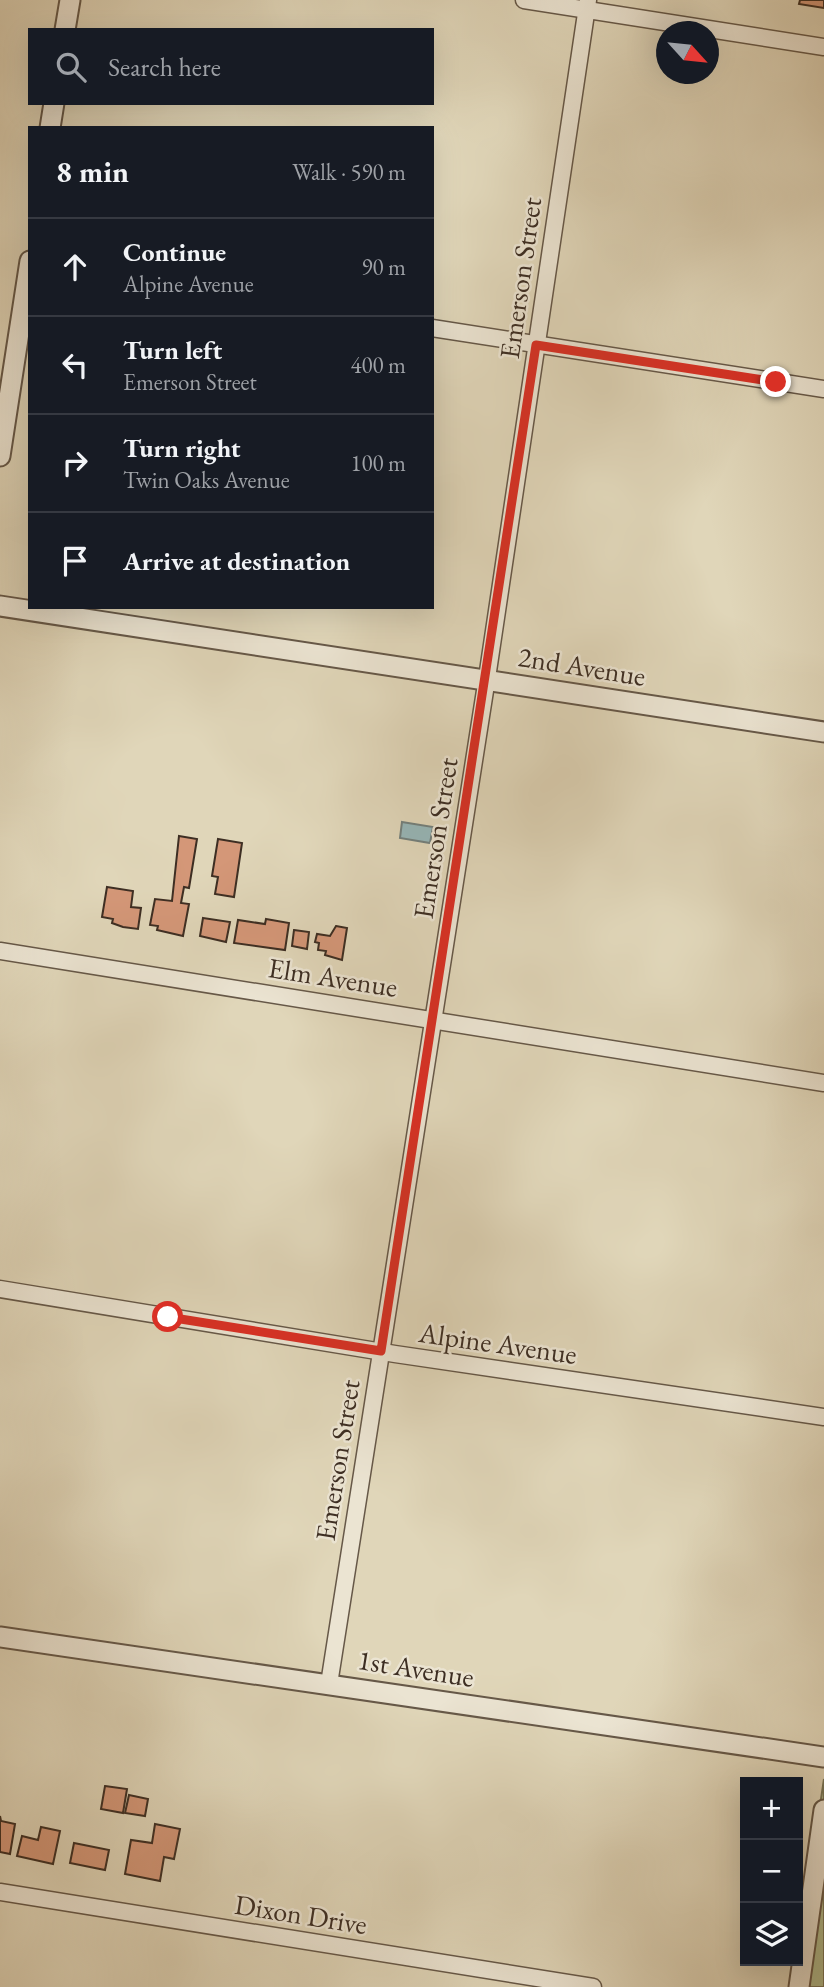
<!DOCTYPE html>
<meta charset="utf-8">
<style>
body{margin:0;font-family:"EB Garamond",serif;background:#242831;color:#f1f3f6}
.controls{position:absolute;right:21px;bottom:21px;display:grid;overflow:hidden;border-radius:0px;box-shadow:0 7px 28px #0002}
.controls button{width:63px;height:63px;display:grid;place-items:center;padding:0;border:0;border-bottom:2px solid #363941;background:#171b24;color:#f1f3f6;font:35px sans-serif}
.compass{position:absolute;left:656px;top:21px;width:63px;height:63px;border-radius:50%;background:#171b24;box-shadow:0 7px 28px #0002;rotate:117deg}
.stop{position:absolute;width:21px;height:21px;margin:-16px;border:5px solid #d93025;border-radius:50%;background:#fff}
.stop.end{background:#d93025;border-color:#fff;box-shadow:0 2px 7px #0008}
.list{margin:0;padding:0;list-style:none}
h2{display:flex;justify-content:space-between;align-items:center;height:91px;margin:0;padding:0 28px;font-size:30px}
h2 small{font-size:23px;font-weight:400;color:#9ea1a6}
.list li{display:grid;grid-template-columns:46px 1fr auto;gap:21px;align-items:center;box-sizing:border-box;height:98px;padding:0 28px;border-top:2px solid #363941}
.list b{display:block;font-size:26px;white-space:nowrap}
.list p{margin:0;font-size:23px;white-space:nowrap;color:#9ea1a6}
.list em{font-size:23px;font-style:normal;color:#9ea1a6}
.icon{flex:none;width:38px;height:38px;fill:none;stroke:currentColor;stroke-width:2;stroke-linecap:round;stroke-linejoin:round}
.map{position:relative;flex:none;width:824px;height:1987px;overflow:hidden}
.search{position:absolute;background:#171b24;box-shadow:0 7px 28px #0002;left:28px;top:28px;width:406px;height:77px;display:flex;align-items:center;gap:18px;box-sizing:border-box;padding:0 24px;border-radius:0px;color:#9ea1a6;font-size:26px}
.panel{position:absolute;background:#171b24;box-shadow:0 7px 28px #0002;left:28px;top:126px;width:406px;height:483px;border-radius:0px}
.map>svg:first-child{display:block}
.green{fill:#b0be91;stroke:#76765a;stroke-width:2}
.water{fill:#97b7b9;stroke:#73807d;stroke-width:2}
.building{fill:#d49778;stroke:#3d2e23;stroke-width:2}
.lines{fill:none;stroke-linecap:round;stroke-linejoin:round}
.minor-casing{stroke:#665848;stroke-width:19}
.tertiary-casing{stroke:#665848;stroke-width:23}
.minor{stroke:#ebe4d2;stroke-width:16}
.tertiary{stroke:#ebe4d2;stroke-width:19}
.route{stroke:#d93025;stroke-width:9}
.labels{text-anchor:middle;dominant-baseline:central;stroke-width:5;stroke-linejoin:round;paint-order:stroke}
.street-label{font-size:28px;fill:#3d2e23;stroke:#ebe4d2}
</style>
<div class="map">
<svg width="824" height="1987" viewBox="0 0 824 1987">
<rect width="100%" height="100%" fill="#e0d6b9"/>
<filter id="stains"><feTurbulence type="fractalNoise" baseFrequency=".00286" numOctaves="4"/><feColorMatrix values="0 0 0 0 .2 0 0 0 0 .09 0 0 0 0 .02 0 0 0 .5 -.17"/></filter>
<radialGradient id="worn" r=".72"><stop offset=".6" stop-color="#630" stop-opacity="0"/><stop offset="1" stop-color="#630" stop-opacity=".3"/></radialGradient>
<path class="green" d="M824 1779V1987H793Z"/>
<path class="water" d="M402 822 433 827 430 843 400 838Z"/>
<g class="building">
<path d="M800 0H824V8L799 4Z"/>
<path d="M179 836 197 839 189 888 184 887 181 903 189 904 183 936 157 930 158 926 150 925 155 899 172 901Z"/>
<path d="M218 839 242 843 234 897 215 894 218 877 212 876Z"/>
<path d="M107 887 133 891 131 907 141 908 138 929 123 927 112 923 113 919 102 917Z"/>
<path d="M203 918 230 922 226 942 200 936Z"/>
<path d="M266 919 289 923 285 950 234 943 238 920 265 924Z"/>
<path d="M336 926 347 928 342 960 325 955 326 951 318 950 319 943 315 942 317 934 330 936Z"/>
<path d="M294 930 309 932 307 949 292 946Z"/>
<path d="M105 1786 127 1789 123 1813 101 1809Z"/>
<path d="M129 1795 148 1799 145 1816 125 1813Z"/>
<path d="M0 1816 1 1821 15 1824 10 1854 0 1852Z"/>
<path d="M155 1824 180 1829 174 1859 164 1857 160 1881 125 1874 131 1840 152 1843Z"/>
<path d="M41 1827 60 1831 53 1864 17 1856 22 1836 38 1840Z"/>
<path d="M74 1843 109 1850 105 1870 70 1863Z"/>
</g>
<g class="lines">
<defs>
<g id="minor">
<path d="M524 0 824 47"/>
<path d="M432 328 824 389"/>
<path d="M0 951 824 1083"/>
<path d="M0 1289 395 1354 824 1417"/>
<path d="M329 1684 487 678 588 0"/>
<path d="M0 1892 593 1987"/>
</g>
<g id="tertiary">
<path d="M65 30 70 0"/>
<path d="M50 128 54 103"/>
<path d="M0 456 30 261"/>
<path d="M0 606 824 732"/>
<path d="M0 1637 824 1757"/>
<path d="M799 1987 824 1810"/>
</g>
</defs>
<use href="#minor" class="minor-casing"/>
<use href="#tertiary" class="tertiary-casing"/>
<use href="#minor" class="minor"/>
<use href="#tertiary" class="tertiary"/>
</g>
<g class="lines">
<path class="route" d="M168 1317 381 1351 536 345 776 382"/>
</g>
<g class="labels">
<g class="street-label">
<text transform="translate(520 278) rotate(-82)">Emerson Street</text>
<text transform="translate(582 666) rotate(9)">2nd Avenue</text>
<text transform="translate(435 838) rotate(-81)">Emerson Street</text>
<text transform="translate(333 977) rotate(9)">Elm Avenue</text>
<text transform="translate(498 1343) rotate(8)">Alpine Avenue</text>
<text transform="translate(337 1460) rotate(-81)">Emerson Street</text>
<text transform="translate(416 1668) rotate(9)">1st Avenue</text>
<text transform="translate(301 1914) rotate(9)">Dixon Drive</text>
</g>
</g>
<rect width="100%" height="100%" filter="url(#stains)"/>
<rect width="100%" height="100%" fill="url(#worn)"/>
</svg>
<div class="controls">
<button>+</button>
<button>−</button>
<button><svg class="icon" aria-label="layers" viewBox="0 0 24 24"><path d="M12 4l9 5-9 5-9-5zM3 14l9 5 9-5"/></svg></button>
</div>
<svg class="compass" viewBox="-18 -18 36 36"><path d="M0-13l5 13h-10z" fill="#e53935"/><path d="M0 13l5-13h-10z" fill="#9ea1a6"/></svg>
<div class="stop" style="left:168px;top:1317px"></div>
<div class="stop end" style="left:776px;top:382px"></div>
<div class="search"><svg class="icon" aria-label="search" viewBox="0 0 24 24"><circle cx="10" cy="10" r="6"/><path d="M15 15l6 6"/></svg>Search here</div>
<section class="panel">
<h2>8 min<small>Walk · 590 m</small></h2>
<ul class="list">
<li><svg class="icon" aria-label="ahead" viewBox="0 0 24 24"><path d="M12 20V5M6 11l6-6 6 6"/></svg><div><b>Continue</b><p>Alpine Avenue</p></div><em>90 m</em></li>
<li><svg class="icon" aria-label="left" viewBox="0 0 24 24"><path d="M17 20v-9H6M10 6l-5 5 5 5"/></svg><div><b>Turn left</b><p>Emerson Street</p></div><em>400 m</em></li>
<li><svg class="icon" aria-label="right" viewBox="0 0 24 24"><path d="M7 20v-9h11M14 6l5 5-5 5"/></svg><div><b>Turn right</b><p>Twin Oaks Avenue</p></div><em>100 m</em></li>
<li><svg class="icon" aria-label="arrive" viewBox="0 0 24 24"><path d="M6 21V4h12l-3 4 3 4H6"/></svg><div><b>Arrive at destination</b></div></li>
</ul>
</section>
</div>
